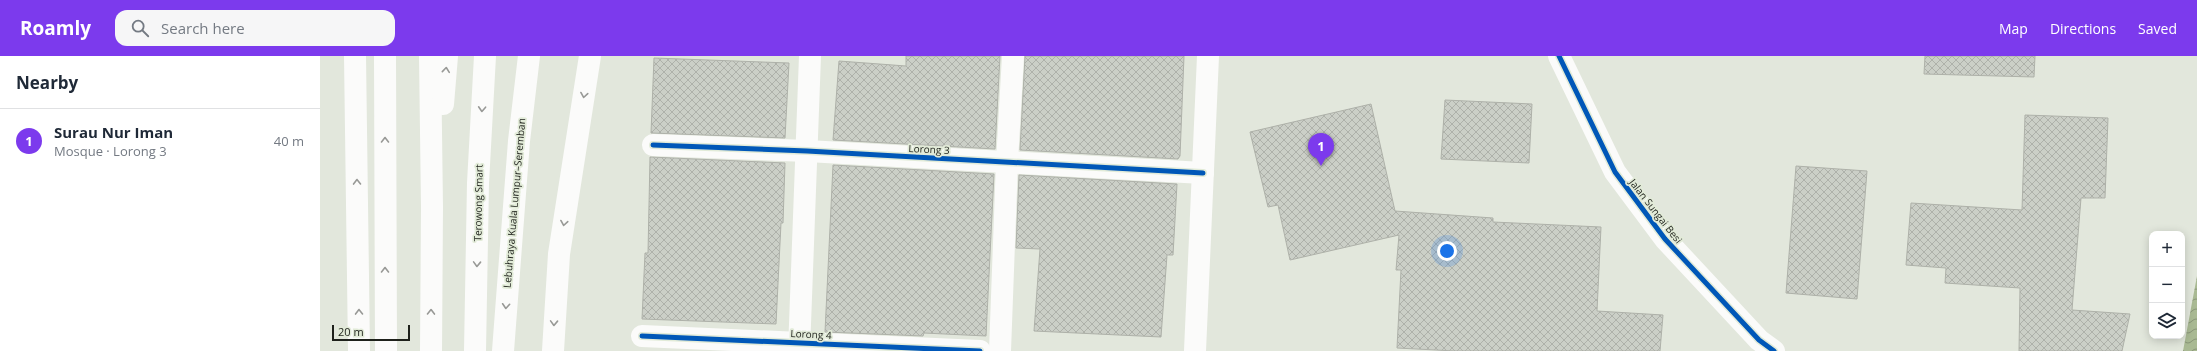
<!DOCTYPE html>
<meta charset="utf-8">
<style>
body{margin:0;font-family:"Open Sans",sans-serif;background:#f6f6f7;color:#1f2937}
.controls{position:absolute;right:12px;bottom:12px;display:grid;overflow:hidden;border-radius:8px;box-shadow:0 2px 10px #0003}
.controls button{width:36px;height:36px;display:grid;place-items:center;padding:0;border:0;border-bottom:1px solid #e0e1e3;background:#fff;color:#1f2937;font:20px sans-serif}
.scale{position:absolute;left:12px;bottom:10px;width:78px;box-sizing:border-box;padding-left:4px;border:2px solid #1e211b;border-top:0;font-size:11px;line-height:14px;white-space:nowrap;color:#1e211b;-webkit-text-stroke:3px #e2ebd8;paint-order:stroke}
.you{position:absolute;left:1127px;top:195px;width:14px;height:14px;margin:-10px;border:3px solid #fff;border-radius:50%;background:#1a73e8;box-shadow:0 0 0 6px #1a73e833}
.badge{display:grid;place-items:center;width:26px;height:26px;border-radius:50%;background:#7c3aed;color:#fff;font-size:13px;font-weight:700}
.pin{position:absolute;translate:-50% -33px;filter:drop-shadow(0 1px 2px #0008)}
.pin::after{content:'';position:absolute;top:21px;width:14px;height:12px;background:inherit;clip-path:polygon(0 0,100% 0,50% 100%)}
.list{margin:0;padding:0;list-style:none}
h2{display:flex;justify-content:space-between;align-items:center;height:52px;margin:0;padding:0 16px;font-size:17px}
h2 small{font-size:13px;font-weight:400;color:#747a83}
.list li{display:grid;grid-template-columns:26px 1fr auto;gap:12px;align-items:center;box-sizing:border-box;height:64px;padding:0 16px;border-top:1px solid #e0e1e3}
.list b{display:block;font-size:15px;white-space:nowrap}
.list p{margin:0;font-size:13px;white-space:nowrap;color:#747a83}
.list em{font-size:13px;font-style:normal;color:#747a83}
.icon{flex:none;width:22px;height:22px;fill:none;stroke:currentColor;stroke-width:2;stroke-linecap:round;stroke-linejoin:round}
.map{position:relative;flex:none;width:1877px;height:295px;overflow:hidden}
header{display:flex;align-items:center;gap:24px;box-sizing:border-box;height:56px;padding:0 20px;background:#7c3aed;color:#fff}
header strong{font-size:19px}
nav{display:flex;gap:22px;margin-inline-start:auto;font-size:14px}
.search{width:280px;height:36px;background:#f6f6f7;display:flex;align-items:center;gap:10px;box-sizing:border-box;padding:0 14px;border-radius:12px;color:#747a83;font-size:15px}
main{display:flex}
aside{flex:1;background:#fff}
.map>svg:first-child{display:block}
.water{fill:url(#water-waves)}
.building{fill:url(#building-cross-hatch);stroke:#aeb1a9}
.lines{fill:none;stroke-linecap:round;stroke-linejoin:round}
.minor{stroke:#fbfbfa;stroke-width:22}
.motorway{stroke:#fbfbfa;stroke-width:22}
.cycleway-casing{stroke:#e2ebd8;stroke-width:8}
.cycleway{stroke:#0057b8;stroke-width:5}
.oneway{stroke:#989996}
.labels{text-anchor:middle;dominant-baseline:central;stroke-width:3.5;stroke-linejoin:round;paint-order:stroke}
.street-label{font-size:10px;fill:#1e211b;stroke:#e2ebd8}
</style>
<header>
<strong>Roamly</strong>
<div class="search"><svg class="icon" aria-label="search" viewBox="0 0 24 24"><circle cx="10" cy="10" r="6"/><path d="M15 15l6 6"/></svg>Search here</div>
<nav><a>Map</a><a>Directions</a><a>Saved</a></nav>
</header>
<main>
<aside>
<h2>Nearby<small></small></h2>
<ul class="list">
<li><span class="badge">1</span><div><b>Surau Nur Iman</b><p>Mosque · Lorong 3</p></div><em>40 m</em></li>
</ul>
</aside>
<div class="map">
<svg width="1877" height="295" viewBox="0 0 1877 295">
<defs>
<pattern id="water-waves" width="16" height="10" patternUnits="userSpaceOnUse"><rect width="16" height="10" fill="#a9b993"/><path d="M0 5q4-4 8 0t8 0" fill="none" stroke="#899677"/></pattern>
<pattern id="building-cross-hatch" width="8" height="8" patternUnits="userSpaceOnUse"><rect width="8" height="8" fill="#cbcfc7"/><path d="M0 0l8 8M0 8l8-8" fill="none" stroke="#aeb1aa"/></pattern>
</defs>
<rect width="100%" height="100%" fill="#e2e7dc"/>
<path class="water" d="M1877 220V295H1863Z"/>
<g class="building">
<path d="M586 0H680L675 93 513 84 519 5 586 10Z"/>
<path d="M705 0H864L860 100 858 103 700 94Z"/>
<path d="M1605 0H1715L1714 21 1604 18Z"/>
<path d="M334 2 469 7 465 82 331 77Z"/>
<path d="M1125 44 1212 48 1209 107 1121 103Z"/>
<path d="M1051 48 1075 155 1173 162V166L1281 171 1277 255 1343 259 1340 295H1135L1077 292 1081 214H1076L1079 179 970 204 958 149 948 151 930 76Z"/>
<path d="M1705 59 1788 62 1785 142H1761L1752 254 1810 258 1802 295H1699L1700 232 1625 227 1626 212 1586 209 1591 147 1702 154Z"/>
<path d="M330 101 465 107 463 167H461L456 268 322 263 325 197H328Z"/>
<path d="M513 109 674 118 666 280 604 277 603 280 505 276Z"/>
<path d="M1476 110 1547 115 1537 243 1466 237Z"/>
<path d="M699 119 857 128 853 199H847L841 281 714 275 720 193 696 192Z"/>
</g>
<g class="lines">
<g class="minor">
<path d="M1239 0 1295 116 1345 183 1439 284 1454 295"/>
<path d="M333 89 487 95 883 117"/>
<path d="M322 280 660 295"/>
<path d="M479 295 490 0"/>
<path d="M680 295 687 106 693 0"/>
<path d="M875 295 888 0"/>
</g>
<g class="motorway">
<path d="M35 0 39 295"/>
<path d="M65 0 66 295"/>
<path d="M110 0 112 151 111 295"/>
<path d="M123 48 127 0"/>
<path d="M155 295 158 127 165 0"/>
<path d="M183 295 199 85 209 0"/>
<path d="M233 295 239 198 270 0"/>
</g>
<defs>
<g id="cycleway">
<path d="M1239 0 1295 116 1345 183 1439 284 1454 295"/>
<path d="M333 89 487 95 883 117"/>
<path d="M322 280 660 295"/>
</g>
</defs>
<use href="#cycleway" class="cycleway-casing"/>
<use href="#cycleway" class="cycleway"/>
</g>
<defs><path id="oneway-chevron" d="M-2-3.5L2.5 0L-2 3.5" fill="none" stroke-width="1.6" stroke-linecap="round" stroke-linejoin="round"/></defs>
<g class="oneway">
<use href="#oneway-chevron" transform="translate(126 14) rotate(-84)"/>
<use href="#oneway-chevron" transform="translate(264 39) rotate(99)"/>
<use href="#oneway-chevron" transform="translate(162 53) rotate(93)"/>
<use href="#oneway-chevron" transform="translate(65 84) rotate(-90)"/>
<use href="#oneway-chevron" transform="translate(37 126) rotate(-91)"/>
<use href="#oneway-chevron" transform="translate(244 167) rotate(99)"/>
<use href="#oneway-chevron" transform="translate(157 208) rotate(92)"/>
<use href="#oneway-chevron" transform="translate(65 214) rotate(-90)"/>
<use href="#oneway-chevron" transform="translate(186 250) rotate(94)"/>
<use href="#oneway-chevron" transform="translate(39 256) rotate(-91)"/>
<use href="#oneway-chevron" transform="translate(111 256) rotate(-89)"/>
<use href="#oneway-chevron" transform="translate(234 267) rotate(92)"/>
</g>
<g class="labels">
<g class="street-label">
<text transform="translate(609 93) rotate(3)">Lorong 3</text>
<text transform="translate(158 147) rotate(-89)">Terowong Smart</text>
<text transform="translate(194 147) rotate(-85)">Lebuhraya Kuala Lumpur–Seremban</text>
<text transform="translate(1336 155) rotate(52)">Jalan Sungai Besi</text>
<text transform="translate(491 278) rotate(3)">Lorong 4</text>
</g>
</g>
</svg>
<div class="controls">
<button>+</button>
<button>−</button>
<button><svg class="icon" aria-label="layers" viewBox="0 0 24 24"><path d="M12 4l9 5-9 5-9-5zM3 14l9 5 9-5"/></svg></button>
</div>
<div class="scale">20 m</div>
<div class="you"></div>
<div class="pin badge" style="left:1001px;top:110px">1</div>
</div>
</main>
